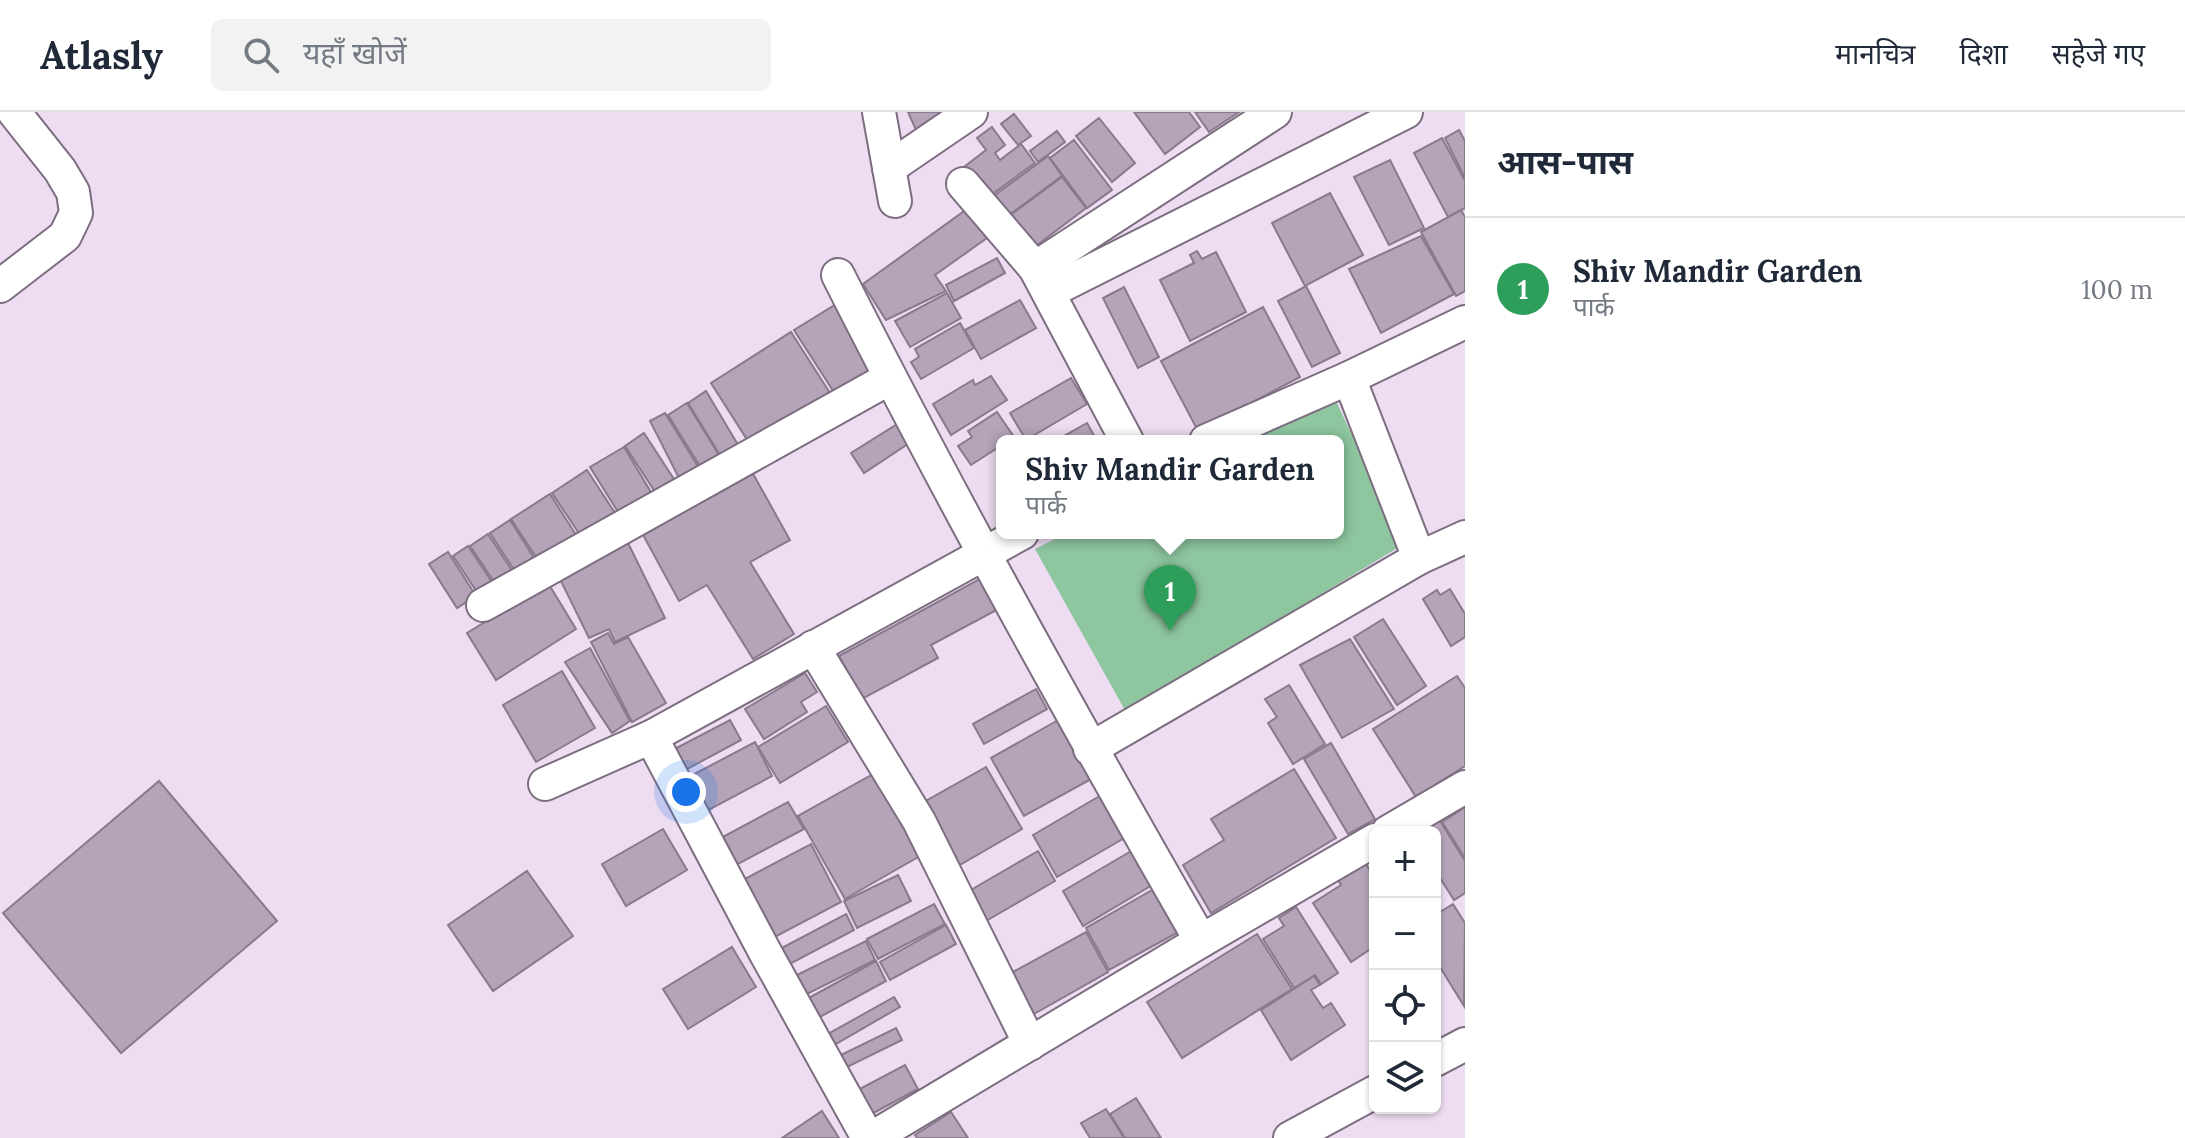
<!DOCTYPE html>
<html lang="hi">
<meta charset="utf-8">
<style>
body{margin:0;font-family:Lora,"Noto Sans Devanagari",serif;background:#f2f2f3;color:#1f2937}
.controls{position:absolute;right:24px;bottom:24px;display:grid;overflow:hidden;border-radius:12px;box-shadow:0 2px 6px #0004}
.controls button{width:72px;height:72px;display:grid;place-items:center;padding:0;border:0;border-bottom:2px solid #e0e1e3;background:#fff;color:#1f2937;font:40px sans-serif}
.you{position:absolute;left:686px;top:680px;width:28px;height:28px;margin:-20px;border:6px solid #fff;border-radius:50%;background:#1a73e8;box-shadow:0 0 0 12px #1a73e833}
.badge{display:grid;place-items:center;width:52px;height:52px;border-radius:50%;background:#2563eb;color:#fff;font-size:26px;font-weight:700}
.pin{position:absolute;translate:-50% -66px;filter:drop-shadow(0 2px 4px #0008)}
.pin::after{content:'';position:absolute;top:42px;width:28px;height:24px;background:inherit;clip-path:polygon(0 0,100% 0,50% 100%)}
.popup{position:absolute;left:996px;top:323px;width:348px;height:104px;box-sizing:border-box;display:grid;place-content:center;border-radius:12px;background:#fff;filter:drop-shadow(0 2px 6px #0005);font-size:26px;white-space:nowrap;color:#747a83}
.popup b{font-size:30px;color:#1f2937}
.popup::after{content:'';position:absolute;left:50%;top:100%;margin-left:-16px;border:16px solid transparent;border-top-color:#fff}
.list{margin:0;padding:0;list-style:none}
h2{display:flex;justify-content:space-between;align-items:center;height:104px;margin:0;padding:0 32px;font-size:34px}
h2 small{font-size:26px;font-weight:400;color:#747a83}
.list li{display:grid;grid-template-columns:52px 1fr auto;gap:24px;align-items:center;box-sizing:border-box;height:144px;padding:0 32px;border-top:2px solid #e0e1e3}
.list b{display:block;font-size:30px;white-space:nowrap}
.list p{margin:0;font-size:26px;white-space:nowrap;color:#747a83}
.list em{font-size:26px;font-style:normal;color:#747a83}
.icon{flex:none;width:44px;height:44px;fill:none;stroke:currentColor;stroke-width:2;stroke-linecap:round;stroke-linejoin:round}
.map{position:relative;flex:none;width:1465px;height:1026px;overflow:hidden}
header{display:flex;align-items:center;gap:48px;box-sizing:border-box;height:112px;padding:0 40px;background:#fff;border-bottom:2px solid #e0e1e3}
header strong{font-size:38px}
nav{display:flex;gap:44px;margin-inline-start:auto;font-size:28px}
.search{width:560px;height:72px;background:#f2f2f3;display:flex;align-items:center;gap:20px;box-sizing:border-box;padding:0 28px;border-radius:12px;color:#747a83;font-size:30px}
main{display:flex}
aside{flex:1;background:#fff}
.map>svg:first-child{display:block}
.green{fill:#8ec69f}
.building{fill:#b5a4b9;stroke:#89798c;stroke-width:2}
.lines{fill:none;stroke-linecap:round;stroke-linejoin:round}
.minor-casing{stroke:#7d6d80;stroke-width:36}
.minor{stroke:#fff;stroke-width:32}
</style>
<header>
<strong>Atlasly</strong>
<div class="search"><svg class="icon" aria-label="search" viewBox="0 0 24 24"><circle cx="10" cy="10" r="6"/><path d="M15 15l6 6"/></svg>यहाँ खोजें</div>
<nav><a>मानचित्र</a><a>दिशा</a><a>सहेजे गए</a></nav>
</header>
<main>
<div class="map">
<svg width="1465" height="1026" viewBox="0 0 1465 1026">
<rect width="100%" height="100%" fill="#eedcf2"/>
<path class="green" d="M1333 283 1404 432 1126 600 1035 437 1067 421H1338V329H1244Z"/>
<g class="building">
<path d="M908 0H940L941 8 916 18Z"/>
<path d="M1134 0H1189L1200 15 1165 42Z"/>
<path d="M1195 0H1239L1209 20Z"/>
<path d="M1014 2 1031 24 1018 33 1001 12Z"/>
<path d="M1099 6 1135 51 1112 70 1076 24Z"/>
<path d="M992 15 1005 33 995 41 1000 48 1021 32 1035 51 987 86 964 55 986 38 977 26Z"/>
<path d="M1459 18 1465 29V66L1445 26Z"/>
<path d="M1057 19 1065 30 1038 50 1030 39Z"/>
<path d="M1442 26 1465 69V96L1448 105 1414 41Z"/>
<path d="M1074 28 1112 78 1087 96 1050 46Z"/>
<path d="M1048 44 1062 64 1005 106 991 86Z"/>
<path d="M1390 48 1424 116 1389 133 1354 65Z"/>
<path d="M1062 65 1086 96 1032 137 1008 105Z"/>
<path d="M1330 81 1363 143 1305 174 1272 111Z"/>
<path d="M974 92 994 121 935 163 946 179 886 208 863 172Z"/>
<path d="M1461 98 1465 105V179L1456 184 1421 120Z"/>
<path d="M1421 124 1454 182 1381 221 1349 157Z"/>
<path d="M1197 139 1202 147 1216 140 1246 200 1190 229 1160 168 1194 151 1190 143Z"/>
<path d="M997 146 1005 161 954 189 946 173Z"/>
<path d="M1306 174 1340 241 1312 255 1278 189Z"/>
<path d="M1124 175 1159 245 1138 256 1103 186Z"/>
<path d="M947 181 961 206 910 235 895 209Z"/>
<path d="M843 188 880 257 839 288 794 218Z"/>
<path d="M1020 188 1036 216 981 247 965 218Z"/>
<path d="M1263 195 1300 265 1198 319 1161 249Z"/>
<path d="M960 211 974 236 921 267 911 250 919 245 915 237Z"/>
<path d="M791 220 835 289 755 340 711 271Z"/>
<path d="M991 264 1007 288 951 323 933 292 973 268 975 273Z"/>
<path d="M1071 266 1087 292 1026 328 1010 301Z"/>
<path d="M706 279 741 338 723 348 688 291Z"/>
<path d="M687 291 722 348 703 359 668 303Z"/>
<path d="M997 300 1014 325 1008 329H1002V333L971 353 958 334 972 325 968 319Z"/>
<path d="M665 301 702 361 682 372 650 309Z"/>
<path d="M899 311 911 330 864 361 851 341Z"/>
<path d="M1087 311 1097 329H1055Z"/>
<path d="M644 321 679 375 659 386 625 334Z"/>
<path d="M624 335 655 387 623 408 590 355Z"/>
<path d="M587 358 617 404 582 426 552 381Z"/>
<path d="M752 360 790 428 750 450 794 522 753 547 707 473 679 489 642 421Z"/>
<path d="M550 382 578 426 540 451 511 407Z"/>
<path d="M510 408 536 449 516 461 490 421Z"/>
<path d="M488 422 515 463 497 474 470 434Z"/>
<path d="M627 429 665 506 615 530 609 517 589 526 558 463Z"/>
<path d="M468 434 494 473 479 483 453 444Z"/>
<path d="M448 440 476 484 457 496 429 452Z"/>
<path d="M985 464 1002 495 931 533 938 546 862 587 839 544Z"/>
<path d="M548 471 576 517 496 568 467 521Z"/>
<path d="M1450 477 1465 502V525L1451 534 1423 487 1437 478 1440 483Z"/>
<path d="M1383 507 1426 574 1397 593 1354 525Z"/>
<path d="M608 521 614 532 628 525 666 591 632 610 591 530Z"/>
<path d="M1350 527 1394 597 1342 626 1300 553Z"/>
<path d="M590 536 630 609 612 621 565 550Z"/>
<path d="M562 559 595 616 536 650 503 593Z"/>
<path d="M805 561 817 580 801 590 807 600 764 627 745 597Z"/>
<path d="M1457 564 1465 576V654L1416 685 1373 617Z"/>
<path d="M1289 573 1325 632 1293 652 1268 611 1277 605 1265 587Z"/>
<path d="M1036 577 1047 597 984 632 973 612Z"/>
<path d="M826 594 848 630 780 671 758 635Z"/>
<path d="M1060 607 1093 666 1024 704 991 646Z"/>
<path d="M730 608 741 628 678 662 667 641Z"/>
<path d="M755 630 772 664 703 701 685 667Z"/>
<path d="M1331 631 1375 707 1348 722 1304 647Z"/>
<path d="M986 655 1022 717 953 757 917 694Z"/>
<path d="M1294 657 1336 726 1211 801 1183 753 1224 728 1211 707Z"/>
<path d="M873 662 920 744 845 787 798 704Z"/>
<path d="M159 669 277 809 121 941 3 801Z"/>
<path d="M1103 682 1128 724 1057 765 1033 723Z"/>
<path d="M788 690 804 717 736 753 721 726Z"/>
<path d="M1465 695V746L1442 710Z"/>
<path d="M1437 704 1465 749V781L1454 788 1435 758V720H1413Z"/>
<path d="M663 717 687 758 626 794 602 752Z"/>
<path d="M811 732 841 790 771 827 741 769Z"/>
<path d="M1133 738 1154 772 1083 814 1063 779Z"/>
<path d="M1038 739 1055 769 986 809 969 779Z"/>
<path d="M1363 747 1375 767V834L1351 850 1313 791 1341 773 1335 763Z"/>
<path d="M527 759 573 824 493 879 448 813Z"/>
<path d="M898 763 911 789 857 816 844 789Z"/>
<path d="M1159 774 1184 817 1109 858 1086 816Z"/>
<path d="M934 792 945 812 878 847 867 827Z"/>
<path d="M1453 792 1465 811 1464 894 1435 847V803Z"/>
<path d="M1296 795 1338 861 1321 872 1315 863 1294 876 1263 827 1284 814 1279 806Z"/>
<path d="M846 802 854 818 786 854 778 838Z"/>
<path d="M946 813 956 832 890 868 880 850Z"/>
<path d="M1086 820 1108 860 1034 902 1011 861Z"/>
<path d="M1257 822 1292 877 1182 946 1147 890Z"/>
<path d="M866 829 875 848 807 882 797 863Z"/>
<path d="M732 835 756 875 688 917 663 877Z"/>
<path d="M876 849 886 869 818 906 807 887Z"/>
<path d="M1314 864 1320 873 1311 878 1323 896 1331 891 1345 913 1291 948 1261 898Z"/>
<path d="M894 885 900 895 834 933 828 922Z"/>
<path d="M896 916 902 928 843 957 837 945Z"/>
<path d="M905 953 918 977 866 1005 854 980Z"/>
<path d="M1136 986 1161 1026H1125L1110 1002Z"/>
<path d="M1106 997 1124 1026H1090L1081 1011Z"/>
<path d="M822 999 839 1026H782Z"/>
<path d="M951 1000 968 1026H917L915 1023Z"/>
</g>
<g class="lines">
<defs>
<g id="minor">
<path d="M879 0 895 89"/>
<path d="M889 56 971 0"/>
<path d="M963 72 1035 156 1127 329"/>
<path d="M1035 156 1275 0"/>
<path d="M838 163C952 389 1075 610 1201 829"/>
<path d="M0 174 65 124 76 101 73 80 60 58 14 0"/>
<path d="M1049 180 1406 0"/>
<path d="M1349 266 1419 446"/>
<path d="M1206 329 1349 266 1465 210"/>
<path d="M483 493 890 266"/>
<path d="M813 535 919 709 1030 932"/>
<path d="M651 625 765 840 868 1026"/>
<path d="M1090 637 1419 446 1465 425"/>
<path d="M545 672 651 625 1022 421"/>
<path d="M1388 720 1465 675"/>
<path d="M1435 948 1465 932"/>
<path d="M872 1026 1201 829 1375 728"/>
<path d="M1290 1026 1375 980"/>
</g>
</defs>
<use href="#minor" class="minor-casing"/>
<use href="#minor" class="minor"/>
</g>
</svg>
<div class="controls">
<button>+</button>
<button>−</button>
<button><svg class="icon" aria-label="locate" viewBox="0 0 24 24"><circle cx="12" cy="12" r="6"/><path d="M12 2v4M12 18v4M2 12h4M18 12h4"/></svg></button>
<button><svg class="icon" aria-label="layers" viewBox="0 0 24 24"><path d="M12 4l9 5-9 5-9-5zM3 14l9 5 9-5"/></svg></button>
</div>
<div class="you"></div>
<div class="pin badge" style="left:1170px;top:519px;background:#2e9e5b">1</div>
<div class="popup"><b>Shiv Mandir Garden</b>पार्क</div>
</div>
<aside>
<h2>आस-पास<small></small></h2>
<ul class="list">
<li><span class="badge" style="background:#2e9e5b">1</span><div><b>Shiv Mandir Garden</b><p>पार्क</p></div><em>100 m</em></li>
</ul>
</aside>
</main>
